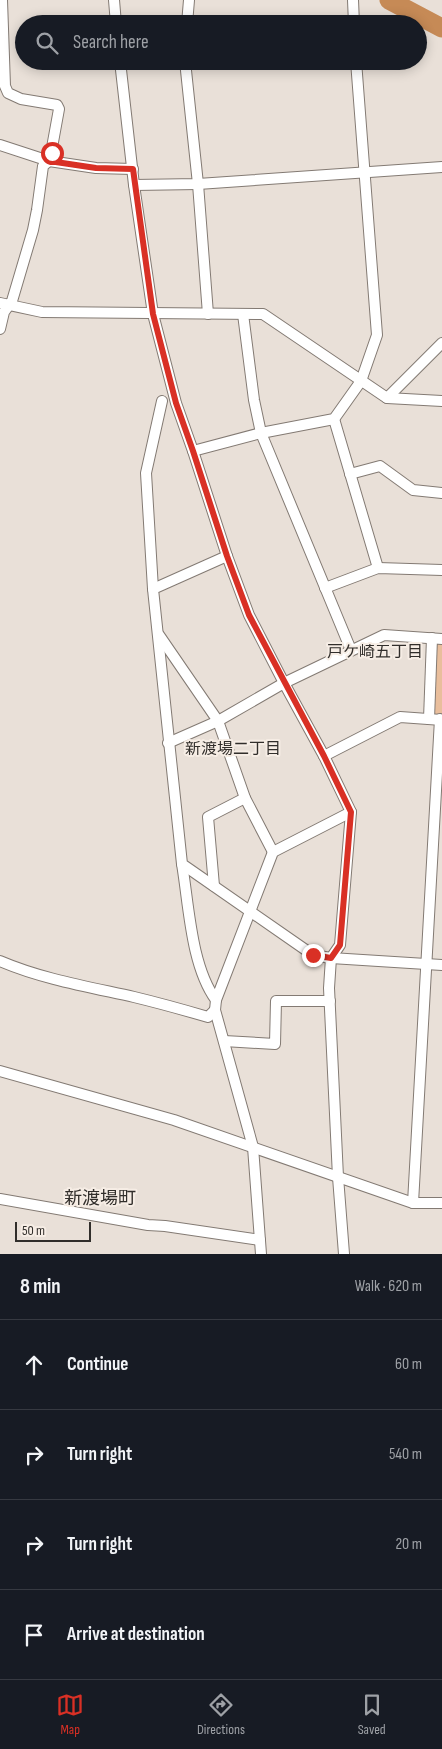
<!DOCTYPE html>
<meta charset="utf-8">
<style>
body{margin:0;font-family:"Sofia Sans Condensed","Noto Sans JP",sans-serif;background:#242831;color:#f1f3f6}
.scale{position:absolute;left:15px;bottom:12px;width:76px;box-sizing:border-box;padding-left:5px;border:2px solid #312e2b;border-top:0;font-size:14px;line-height:18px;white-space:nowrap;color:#312e2b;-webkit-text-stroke:4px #f6ede5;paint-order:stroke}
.stop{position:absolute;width:15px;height:15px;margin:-11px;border:4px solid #d93025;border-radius:50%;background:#fff}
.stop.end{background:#d93025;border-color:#fff;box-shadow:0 1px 5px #0008}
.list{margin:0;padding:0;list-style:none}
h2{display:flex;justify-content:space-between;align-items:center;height:65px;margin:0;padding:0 20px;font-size:21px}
h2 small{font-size:16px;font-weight:400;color:#9ea1a6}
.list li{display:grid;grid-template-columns:32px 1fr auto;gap:15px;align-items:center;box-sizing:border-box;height:90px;padding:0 20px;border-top:1px solid #363941}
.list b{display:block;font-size:19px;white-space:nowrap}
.list em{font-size:16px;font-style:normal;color:#9ea1a6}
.icon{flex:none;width:28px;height:28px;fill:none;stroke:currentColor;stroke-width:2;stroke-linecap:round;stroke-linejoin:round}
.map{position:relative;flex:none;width:442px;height:1254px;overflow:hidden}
.search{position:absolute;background:#171b24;box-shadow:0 2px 12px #0003;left:15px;right:15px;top:15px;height:55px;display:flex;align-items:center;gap:12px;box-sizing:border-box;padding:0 18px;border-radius:28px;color:#9ea1a6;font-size:19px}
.sheet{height:425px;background:#171b24}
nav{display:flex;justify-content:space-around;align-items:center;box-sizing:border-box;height:70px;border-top:1px solid #363941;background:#171b24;font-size:14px;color:#9ea1a6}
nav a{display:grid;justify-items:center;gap:2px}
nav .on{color:#d93025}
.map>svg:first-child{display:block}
.green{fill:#e9be9c}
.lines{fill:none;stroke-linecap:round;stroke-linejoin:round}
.river{stroke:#c68a56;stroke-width:19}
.minor-casing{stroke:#837a73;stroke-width:12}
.minor{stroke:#fff;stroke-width:10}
.route{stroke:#d93025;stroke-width:6}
.labels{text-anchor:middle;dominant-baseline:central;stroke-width:4;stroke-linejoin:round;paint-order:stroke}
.neighbourhood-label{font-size:16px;fill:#312e2b;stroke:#f6ede5}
.quarter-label{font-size:18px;fill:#312e2b;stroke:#f6ede5}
</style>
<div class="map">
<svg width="442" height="1254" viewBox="0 0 442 1254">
<rect width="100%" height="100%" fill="#e9e0d8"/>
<path class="green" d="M437 643 442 644V715L434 714Z"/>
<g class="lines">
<path class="river" d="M389 0 442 28"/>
<defs>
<g id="minor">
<path d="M114 0 116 24"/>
<path d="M353 0 354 24"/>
<path d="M187 24 189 0"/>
<path d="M120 61 134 185 153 314 176 403 193 451 227 556 249 615 284 683 324 756 351 812 340 945 331 958 329 988 338 1177 344 1254"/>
<path d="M185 61 198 184 208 314"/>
<path d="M0 145 49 161 96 168 133 169"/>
<path d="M134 185 198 184 442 167"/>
<path d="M0 303 42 312 263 314 387 398 442 401"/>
<path d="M243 314 254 400 261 433 351 650"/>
<path d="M0 329 4 312 12 301 33 230 37 210 43 166 49 161 51 153 59 109 57 105 21 99 8 93 5 86 2 0"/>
<path d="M387 398 442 343"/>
<path d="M334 419 378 568"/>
<path d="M193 451 261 433 334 419 361 381 377 335 356 61"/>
<path d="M350 474 380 466 413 490 442 493"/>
<path d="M227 556 153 589 182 864 313 955 331 958 442 965"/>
<path d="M325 588 378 568 442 570"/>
<path d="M153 589 146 473 162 401"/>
<path d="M159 635 218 721 245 798 273 852"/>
<path d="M429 719 432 638"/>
<path d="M168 743 218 721 284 683 384 635 442 639"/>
<path d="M324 756 400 717 442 720"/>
<path d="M182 864C189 906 191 966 216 1000"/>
<path d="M214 886 208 817 245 798"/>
<path d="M0 961C42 979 89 987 134 997 159 1003 184 1010 208 1017L215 1010"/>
<path d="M224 1041 275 1044 276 1001H330"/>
<path d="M0 1071 174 1120 413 1203H442"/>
<path d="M0 1199 148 1225 165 1226 260 1240"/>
<path d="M413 1203 440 719"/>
<path d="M261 1254 253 1147 215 1010 216 1000 273 852 351 812"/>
</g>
</defs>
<use href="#minor" class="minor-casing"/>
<use href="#minor" class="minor"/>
</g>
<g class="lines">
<path class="route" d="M52 153 49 161 96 168 133 169 153 314 176 403 193 451 227 556 249 615 324 756 351 812 340 945 331 958 313 955"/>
</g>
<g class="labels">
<g class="neighbourhood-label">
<text x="375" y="652">戸ケ崎五丁目</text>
<text x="233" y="749">新渡場二丁目</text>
</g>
<g class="quarter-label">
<text x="100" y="1198">新渡場町</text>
</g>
</g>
</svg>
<div class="scale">50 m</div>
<div class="stop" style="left:52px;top:153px"></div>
<div class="stop end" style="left:313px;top:955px"></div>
<div class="search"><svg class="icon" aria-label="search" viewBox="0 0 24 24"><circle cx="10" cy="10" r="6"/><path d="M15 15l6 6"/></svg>Search here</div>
</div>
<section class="sheet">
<h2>8 min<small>Walk · 620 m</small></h2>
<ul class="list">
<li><svg class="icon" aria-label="ahead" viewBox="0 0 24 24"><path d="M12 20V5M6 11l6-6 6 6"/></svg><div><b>Continue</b></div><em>60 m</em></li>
<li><svg class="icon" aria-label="right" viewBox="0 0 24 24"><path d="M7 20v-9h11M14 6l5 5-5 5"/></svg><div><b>Turn right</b></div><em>540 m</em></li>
<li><svg class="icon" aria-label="right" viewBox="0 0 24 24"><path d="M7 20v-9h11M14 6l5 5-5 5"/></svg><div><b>Turn right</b></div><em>20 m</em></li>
<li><svg class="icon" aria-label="arrive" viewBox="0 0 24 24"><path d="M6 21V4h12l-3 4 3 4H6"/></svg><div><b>Arrive at destination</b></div></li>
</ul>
</section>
<nav>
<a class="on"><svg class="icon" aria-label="map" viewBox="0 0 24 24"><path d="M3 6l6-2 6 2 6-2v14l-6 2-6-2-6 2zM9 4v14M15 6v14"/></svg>Map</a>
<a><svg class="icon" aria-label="directions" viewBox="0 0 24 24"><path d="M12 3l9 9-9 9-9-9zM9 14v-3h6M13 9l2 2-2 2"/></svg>Directions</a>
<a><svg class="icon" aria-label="saved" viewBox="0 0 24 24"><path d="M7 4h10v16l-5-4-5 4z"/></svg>Saved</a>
</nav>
